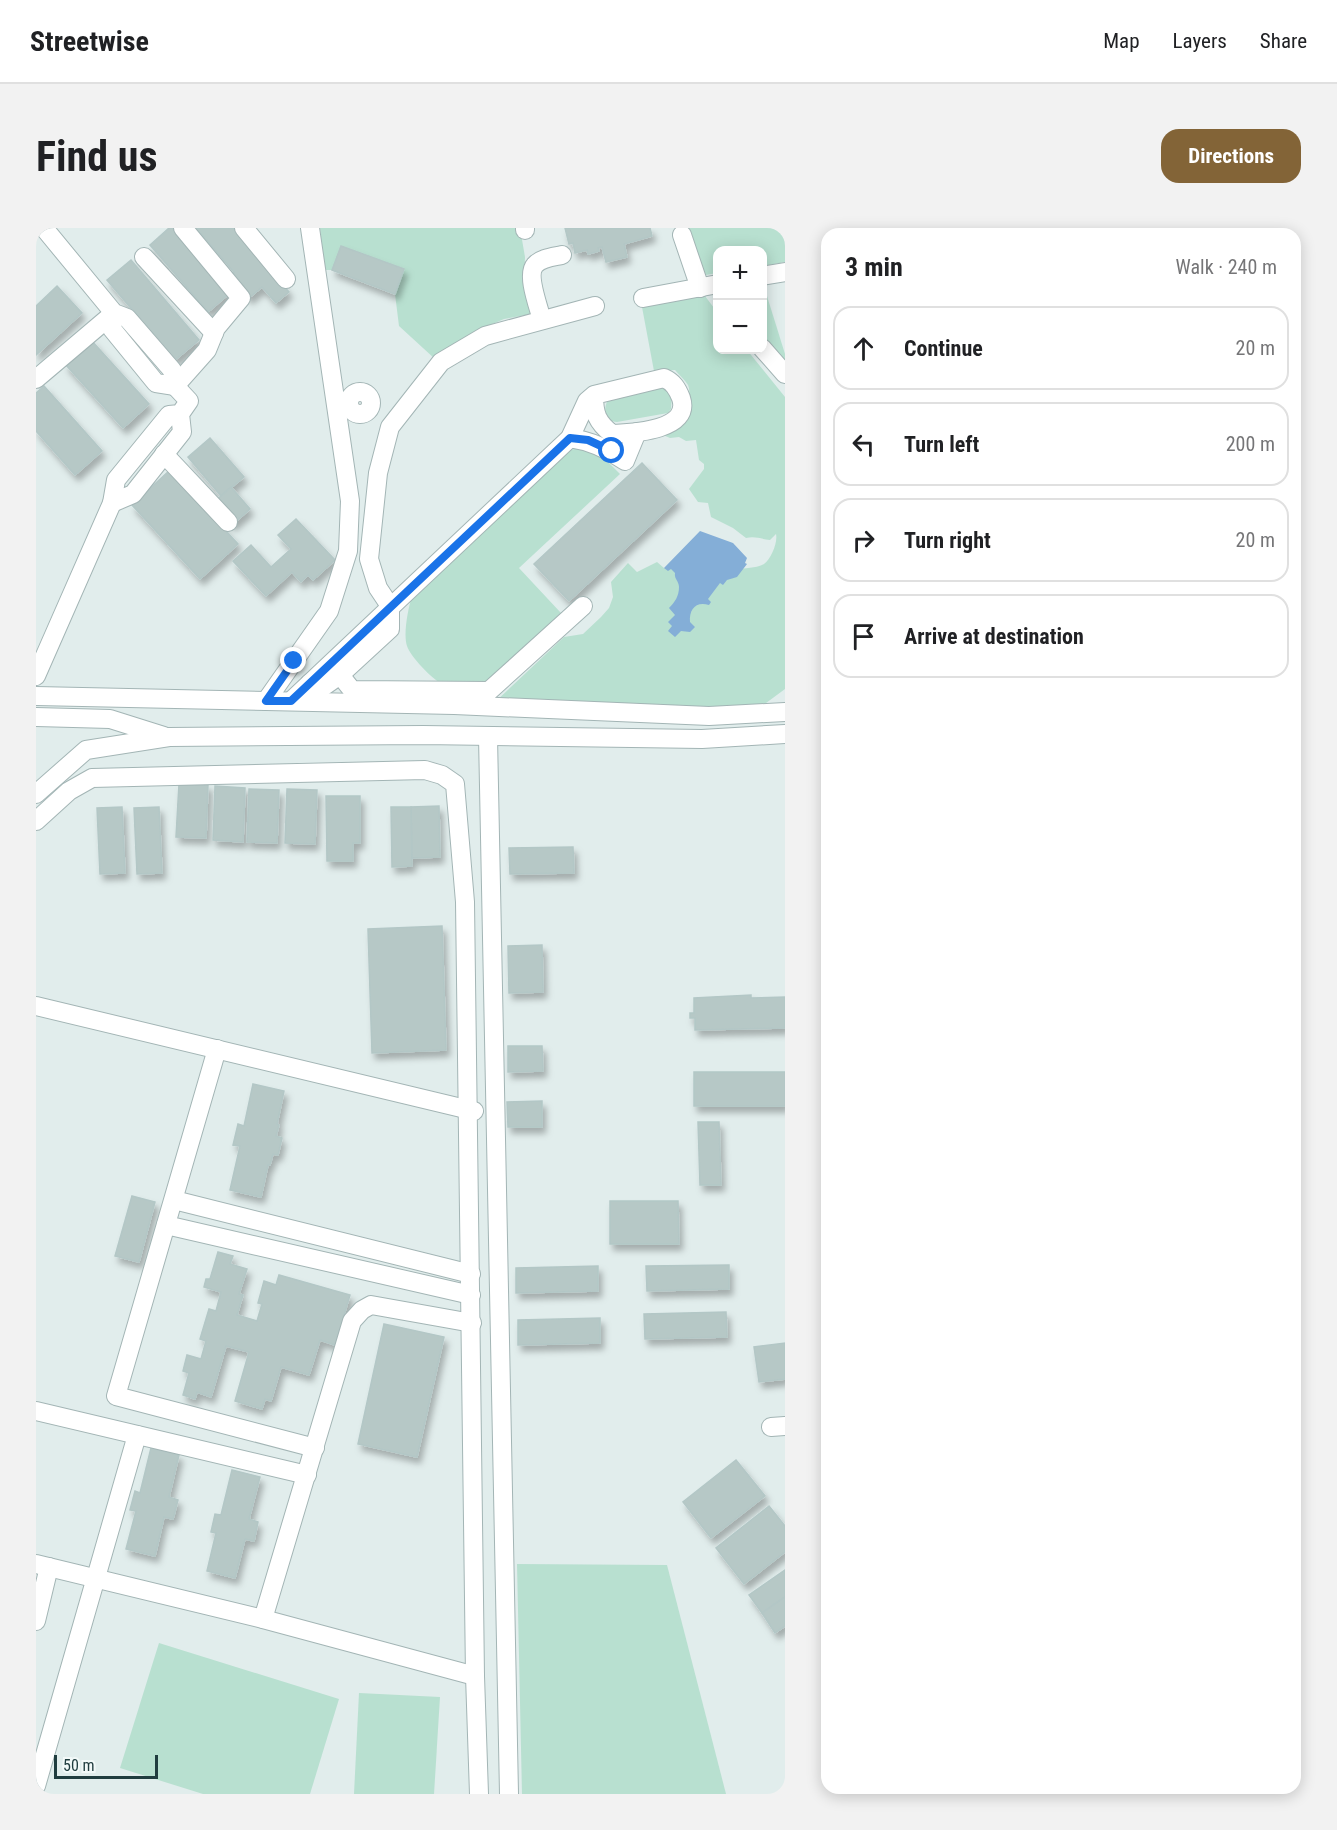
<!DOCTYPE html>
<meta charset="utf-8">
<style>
body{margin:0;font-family:"Roboto Condensed",sans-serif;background:#f2f2f2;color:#202124}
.controls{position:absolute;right:18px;top:18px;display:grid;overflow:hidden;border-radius:12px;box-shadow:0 3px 15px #0003}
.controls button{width:54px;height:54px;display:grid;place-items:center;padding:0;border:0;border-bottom:2px solid #e0e0e0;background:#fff;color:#202124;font:30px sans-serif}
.scale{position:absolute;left:18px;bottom:15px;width:104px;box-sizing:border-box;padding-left:6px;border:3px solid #203d3f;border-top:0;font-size:16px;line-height:21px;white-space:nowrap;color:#203d3f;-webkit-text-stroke:4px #f2f9f8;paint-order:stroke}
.stop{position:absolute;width:18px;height:18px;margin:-14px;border:4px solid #1a73e8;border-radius:50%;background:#fff}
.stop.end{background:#1a73e8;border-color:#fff;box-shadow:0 2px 6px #0008}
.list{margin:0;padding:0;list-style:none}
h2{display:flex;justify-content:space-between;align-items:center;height:78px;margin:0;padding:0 24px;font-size:26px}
h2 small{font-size:20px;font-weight:400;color:#757577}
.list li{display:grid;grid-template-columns:39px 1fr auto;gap:18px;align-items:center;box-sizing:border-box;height:84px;margin:0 12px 12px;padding:0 12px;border:2px solid #e0e0e0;border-radius:18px}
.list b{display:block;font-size:22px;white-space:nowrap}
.list em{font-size:20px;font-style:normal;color:#757577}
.icon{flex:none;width:33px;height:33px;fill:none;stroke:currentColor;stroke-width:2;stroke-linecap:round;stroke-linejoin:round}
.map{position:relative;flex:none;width:749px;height:1566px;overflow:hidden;border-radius:18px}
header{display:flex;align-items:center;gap:36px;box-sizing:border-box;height:84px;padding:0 30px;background:#fff;border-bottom:2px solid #e0e0e0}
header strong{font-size:28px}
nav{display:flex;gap:33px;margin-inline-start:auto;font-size:21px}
.intro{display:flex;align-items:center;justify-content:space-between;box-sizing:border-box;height:144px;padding:0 36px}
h1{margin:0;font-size:42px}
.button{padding:15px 27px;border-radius:18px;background:#836437;color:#fff;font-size:21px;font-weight:700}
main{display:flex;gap:36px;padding:0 36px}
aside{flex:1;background:#fff;border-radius:18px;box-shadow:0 3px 15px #0003}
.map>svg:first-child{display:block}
.green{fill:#b8e0d0}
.water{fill:#84aed7}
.building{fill:#b6c8c6;stroke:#b3c7c6;stroke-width:1.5;filter:url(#shadow)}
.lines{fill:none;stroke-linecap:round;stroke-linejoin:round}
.minor-casing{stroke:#a3b5b5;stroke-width:20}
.minor{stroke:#fff;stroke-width:18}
.route{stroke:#1a73e8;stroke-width:8}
</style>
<header>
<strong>Streetwise</strong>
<nav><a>Map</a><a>Layers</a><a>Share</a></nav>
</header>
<div class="intro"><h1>Find us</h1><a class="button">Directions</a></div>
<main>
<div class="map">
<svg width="749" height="1566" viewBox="0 0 749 1566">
<defs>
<filter id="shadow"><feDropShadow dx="3.5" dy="6" stdDeviation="3" flood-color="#0004"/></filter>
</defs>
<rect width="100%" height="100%" fill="#e1edec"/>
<g class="green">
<path d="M284 0H484L489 29 488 55 495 86 468 91 445 101 399 131 363 98 359 66 305 18 296 42H288Z"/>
<path d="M649 0H749V34L727 38 726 22H682L681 45 670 47 659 25Z"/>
<path d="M726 52 749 126V135L727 110Z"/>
<path d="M666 64 681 84 682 122H711L749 169V461L722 481 458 475 528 409 547 406 565 389 573 380 577 369 575 354 592 335 601 344 621 334 628 340C649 340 713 345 728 336 735 331 742 314 740 306L734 312C725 311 719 308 710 310L697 300 675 289 672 275 662 274 653 261 668 241V236L663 232 660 212 650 213 643 209 634 210 627 207C636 194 659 173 652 157 649 152 643 147 639 142L618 143 606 79Z"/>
<path d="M626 158 636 164 635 181 632 185 581 194C567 193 567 179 573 170Z"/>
<path d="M552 218 562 224 584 246 483 340 525 385C502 408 480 439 450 453 441 457 415 460 405 455 396 451 374 428 371 418 367 406 372 381 376 368L534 222Z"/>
<path d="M481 1336 631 1337 690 1566H486Z"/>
<path d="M123 1415 303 1471 274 1566H167L84 1540Z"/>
<path d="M323 1465 404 1469 398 1566H318Z"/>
</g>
<path class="water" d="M664 303 697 315 711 330 709 335 711 336 701 349 691 352 687 357 684 355 672 371 675 374 673 377C660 373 653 381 654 394L659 399 654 404 645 403 639 409 632 403 636 398 632 394 639 387 633 380C639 374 643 368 643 359 643 353 638 351 639 345L635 341 632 343 628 340Z"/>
<g class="building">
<path d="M133 0H137L194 65 172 84 114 17Z"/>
<path d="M160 0H200L212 18 253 64 240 75 226 59 213 70 193 47 198 44Z"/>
<path d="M529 0H614L616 8 588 16 591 29 570 34 566 19 562 20 563 23 552 26 551 22 539 25 537 15 533 16Z"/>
<path d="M305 18 368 41 359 66 296 42Z"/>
<path d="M95 32 163 112 139 132 71 52Z"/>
<path d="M21 58 46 85 0 127V78Z"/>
<path d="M55 112 113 176 87 200 29 136Z"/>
<path d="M8 158 66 223 39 247 0 203V165Z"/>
<path d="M174 210 208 249 185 268 152 229Z"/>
<path d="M606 235 641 272 533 373 498 336Z"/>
<path d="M134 242 202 316 164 351 96 277Z"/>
<path d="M195 259 214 281 196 297 177 275Z"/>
<path d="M260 291 299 332 277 352 272 347 265 354 256 344 230 368 197 333 215 317 235 339 255 321 242 307Z"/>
<path d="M143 556 172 557 170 610 140 609Z"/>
<path d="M179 558 209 560 207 614 177 612Z"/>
<path d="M213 561 243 562 241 615 211 614Z"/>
<path d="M251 561 281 562 279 616 249 615Z"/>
<path d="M290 568H324V615H317V633H291Z"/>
<path d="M403 578 404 629 376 630 375 579Z"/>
<path d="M86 579 89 645 64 646 61 580Z"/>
<path d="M123 579 126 645 101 646 98 580Z"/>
<path d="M355 579H375L376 638 356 639Z"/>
<path d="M537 619 538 645 474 646 473 620Z"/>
<path d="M406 698 410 822 336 825 332 701Z"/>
<path d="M506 717 507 764 473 765 472 718Z"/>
<path d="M715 767V770L749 769V800L659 802V790H654V785H658V770Z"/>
<path d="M472 818H506L507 843 472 844Z"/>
<rect x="658" y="844" width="91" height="34"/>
<path d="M217 856 248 863 241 896 243 897 240 908 246 910 242 927 237 926 234 937H232L225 969 194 962 204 918 197 917 202 896 208 898Z"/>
<path d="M506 873V899H472L471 874Z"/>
<path d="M662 894H683L685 957H664Z"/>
<path d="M96 968 119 974 103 1034 79 1028Z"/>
<path d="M574 973H642L643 1016H574Z"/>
<path d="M182 1024 197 1028 194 1036 211 1041 203 1066 207 1067 201 1087 221 1093 226 1076 222 1075 228 1053 240 1057 243 1047 314 1067 299 1117 284 1112 273 1147 245 1139 235 1173 229 1171 226 1181 199 1173 213 1124 190 1118 175 1169 161 1164 159 1171 147 1167 153 1145 147 1143 151 1127 165 1131 170 1113 164 1111 173 1081 180 1083 185 1064 168 1059 170 1051H174Z"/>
<path d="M693 1037V1061L611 1063 610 1038Z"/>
<path d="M562 1038V1063L480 1065V1040Z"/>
<path d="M690 1084 691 1109 609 1111 608 1086Z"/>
<path d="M564 1090V1115L482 1117V1092Z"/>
<path d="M348 1096 408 1109 381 1229 322 1216Z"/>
<path d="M749 1115V1151L723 1154 718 1119Z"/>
<path d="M115 1220 143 1227 133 1269 142 1272 137 1291 128 1289 119 1328 90 1321 100 1283 94 1282 99 1263 104 1265Z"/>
<path d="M700 1232 729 1268 675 1310 647 1274Z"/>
<path d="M196 1242 224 1249 213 1291 222 1294 218 1313 209 1311 199 1350 171 1343 180 1305 175 1304 179 1286 185 1287Z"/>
<path d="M733 1278 749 1298V1324L708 1356 680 1320Z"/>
<path d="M749 1342V1369L726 1385 713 1367Z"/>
<path d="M749 1369V1398L739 1405 726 1385Z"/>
</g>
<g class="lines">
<defs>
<g id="minor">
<path d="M8 0 78 85 91 90 136 142 139 158 153 173 144 186 146 204 97 266 76 275 80 252 133 187 144 186"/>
<path d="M208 0 250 51"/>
<path d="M489 0V2"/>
<path d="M646 7 664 60"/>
<path d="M108 29 178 105"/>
<path d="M726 48 749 44"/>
<path d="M607 70 682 56"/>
<path d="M78 85 76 101 120 155 139 158"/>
<path d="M506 92C503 80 490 47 499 37 505 30 517 29 526 27"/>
<path d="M726 120 749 146"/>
<path d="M0 151 78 85"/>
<path d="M139 158 171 122 180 100 205 70 147 0"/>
<circle cx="324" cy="175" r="11"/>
<path d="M534 210C555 213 571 220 589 233L601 204"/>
<path d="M128 226 192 294"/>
<path d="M304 447 316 462 453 463 547 378"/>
<path d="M0 448 76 275"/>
<path d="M274 455 287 459 304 447 354 401V378L342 360 333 331 342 245 354 199 405 134 449 108 559 78"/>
<path d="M0 468 418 477 673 488 749 484"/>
<path d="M230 473 293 383 312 323 314 273 274 0"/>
<path d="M255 473 534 210 551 173 558 167 628 150C637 154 641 160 645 170 656 203 595 205 576 206 561 194 558 186 558 167"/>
<path d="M0 489 74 491 128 508"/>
<path d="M452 508 473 1566"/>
<path d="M0 566 50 522 133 509 387 507 666 511 749 506"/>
<path d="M0 593 33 563 56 550 389 542 406 547 419 556 429 674 439 1448 443 1566"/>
<path d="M0 778 438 883"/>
<path d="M181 821 80 1168 279 1220"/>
<path d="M138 972 435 1046"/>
<path d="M130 997 435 1067"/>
<path d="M0 1183 271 1247"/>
<path d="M735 1199 749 1198"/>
<path d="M0 1336 227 1391 439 1448"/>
<path d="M227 1391 316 1093 326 1082 335 1077 436 1095"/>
<path d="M0 1393 13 1339"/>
<path d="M0 1558 101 1207"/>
</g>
</defs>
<use href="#minor" class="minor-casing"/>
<use href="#minor" class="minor"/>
</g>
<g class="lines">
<path class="route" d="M258 433 230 473H255L534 210 552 212 576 223"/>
</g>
</svg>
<div class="controls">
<button>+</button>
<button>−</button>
</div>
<div class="scale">50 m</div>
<div class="stop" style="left:576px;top:223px"></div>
<div class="stop end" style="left:258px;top:433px"></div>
</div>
<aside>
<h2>3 min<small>Walk · 240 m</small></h2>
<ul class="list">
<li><svg class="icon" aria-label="ahead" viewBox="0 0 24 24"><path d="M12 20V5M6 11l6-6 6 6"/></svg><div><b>Continue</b></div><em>20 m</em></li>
<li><svg class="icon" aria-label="left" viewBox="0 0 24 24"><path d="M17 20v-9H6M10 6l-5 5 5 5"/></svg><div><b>Turn left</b></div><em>200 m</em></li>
<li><svg class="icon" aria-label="right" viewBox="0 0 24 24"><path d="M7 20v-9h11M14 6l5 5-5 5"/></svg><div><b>Turn right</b></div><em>20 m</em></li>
<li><svg class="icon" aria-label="arrive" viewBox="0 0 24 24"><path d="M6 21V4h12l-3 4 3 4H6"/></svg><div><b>Arrive at destination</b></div></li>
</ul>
</aside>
</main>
